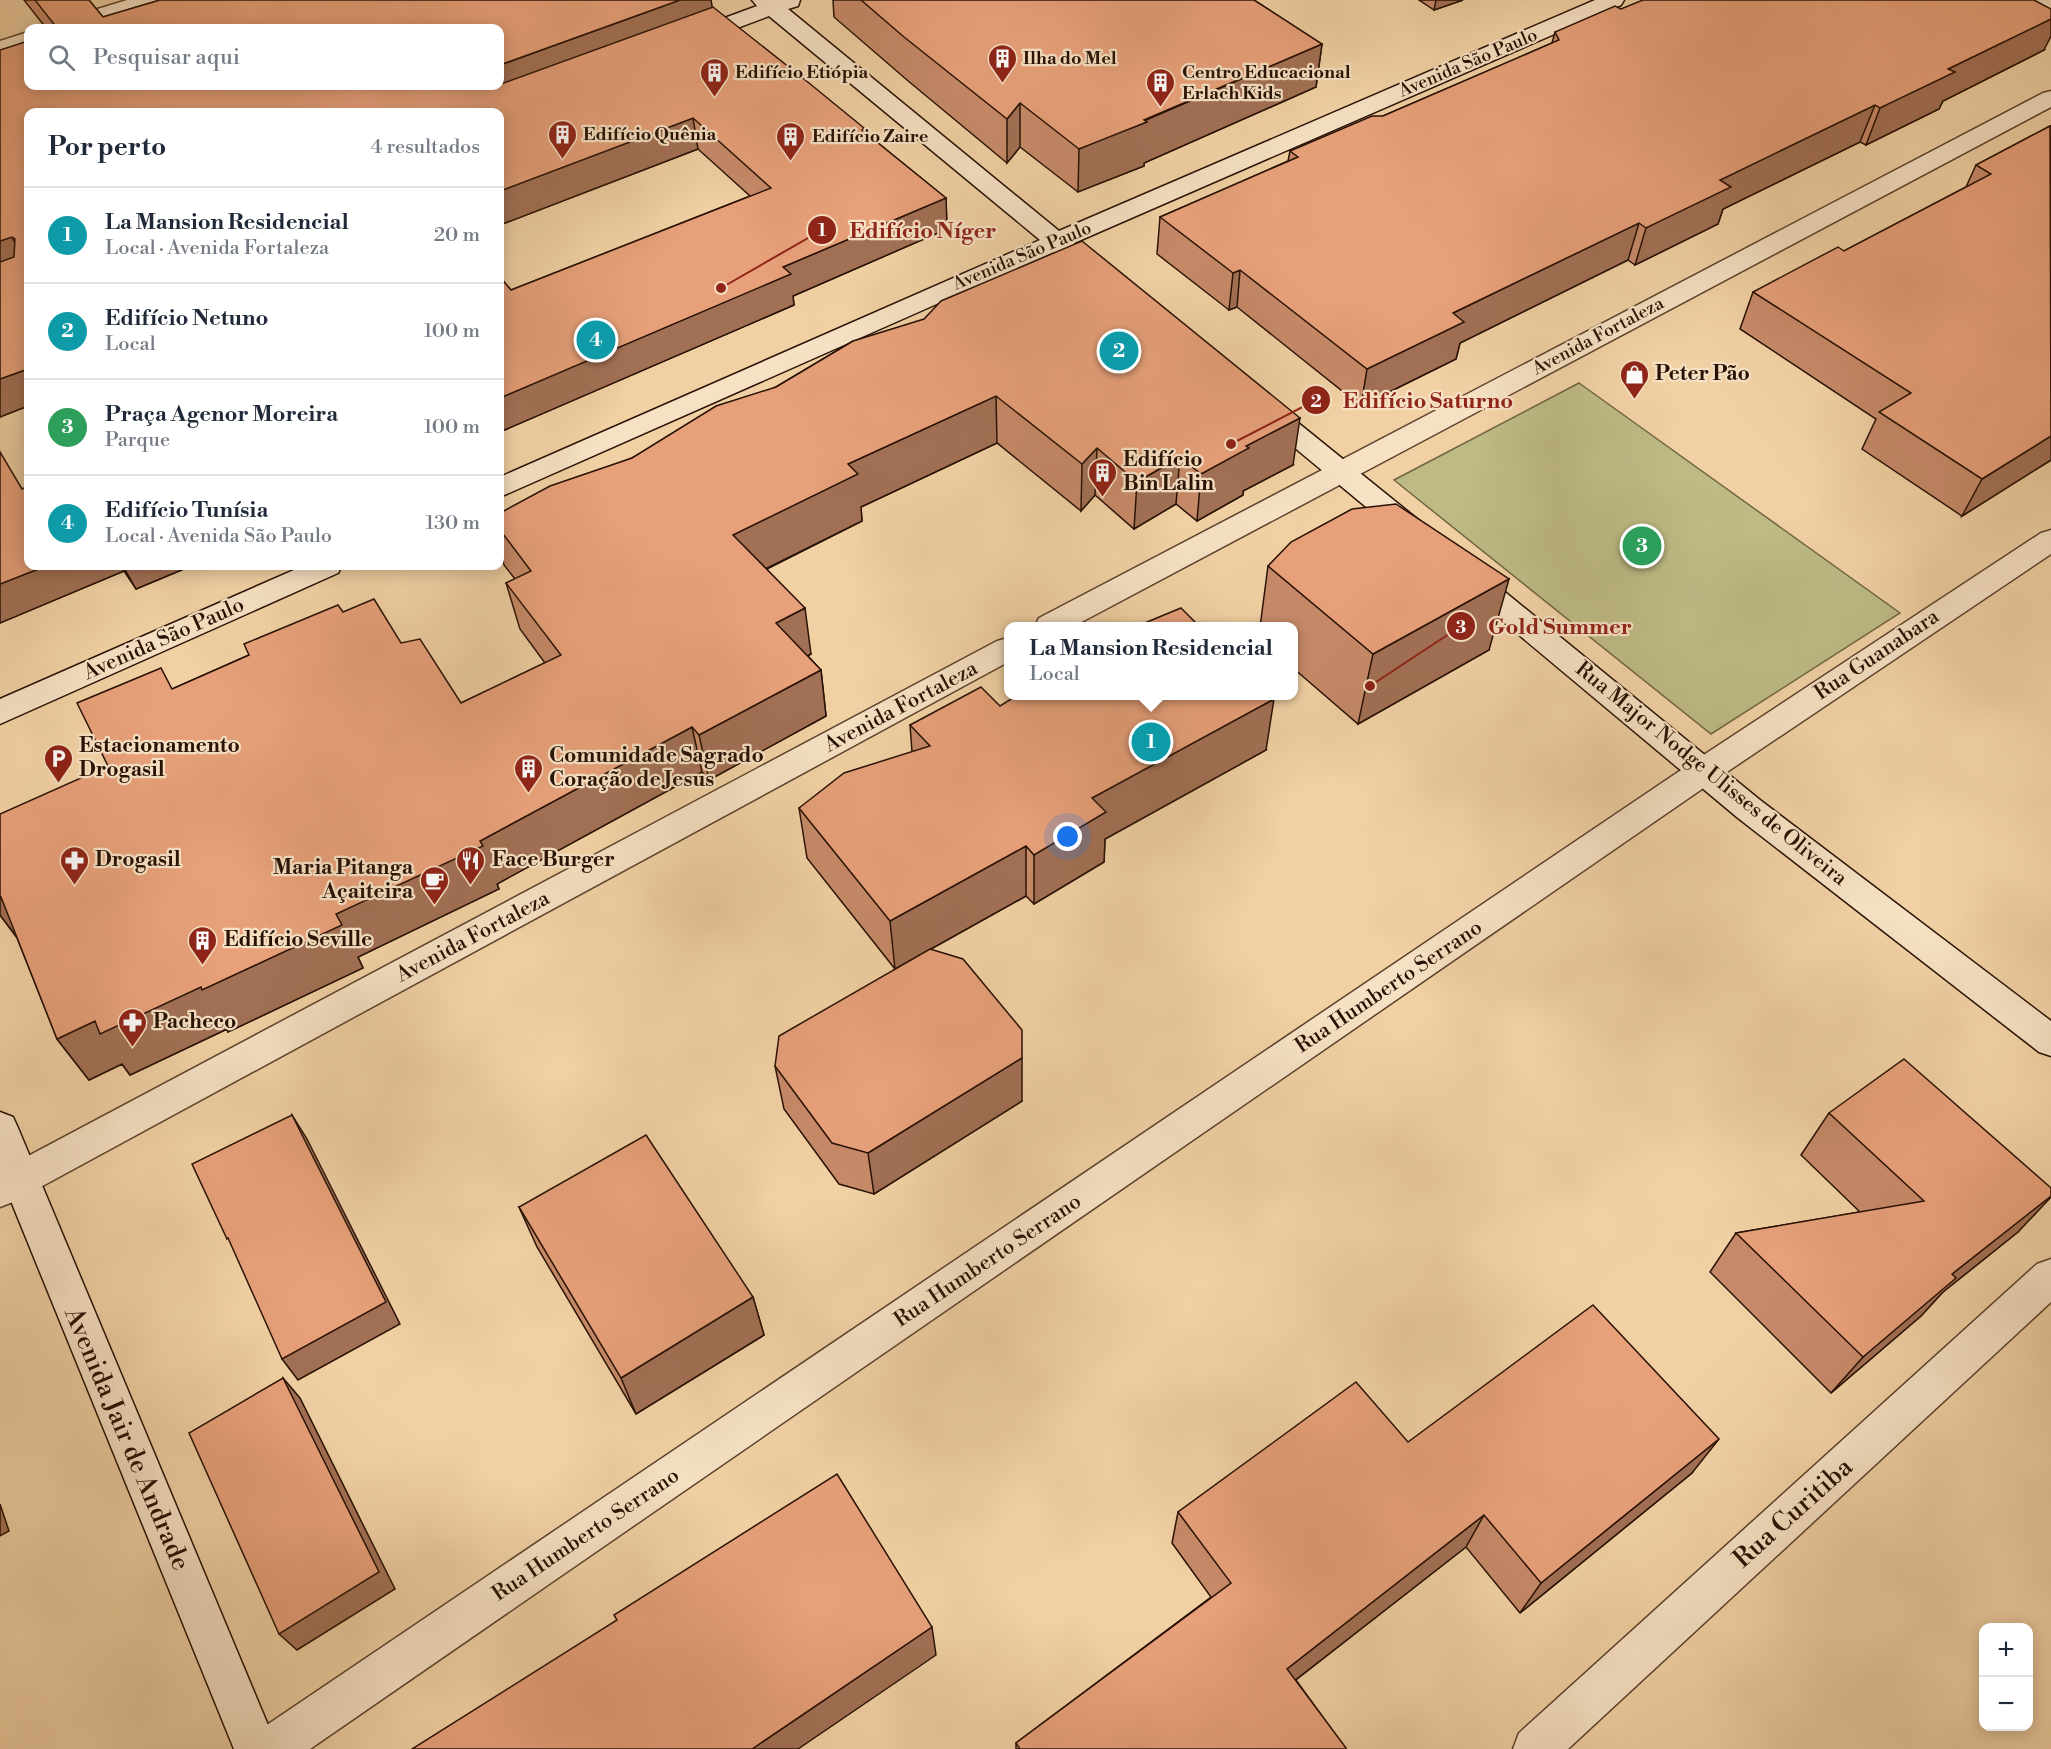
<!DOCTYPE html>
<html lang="pt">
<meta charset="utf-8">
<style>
body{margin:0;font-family:"Libre Bodoni",serif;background:#f6f6f7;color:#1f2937}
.controls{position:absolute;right:18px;bottom:18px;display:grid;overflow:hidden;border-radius:12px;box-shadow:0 3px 15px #0003}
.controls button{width:54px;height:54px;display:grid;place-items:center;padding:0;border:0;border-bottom:2px solid #e0e1e3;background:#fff;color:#1f2937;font:30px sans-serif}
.you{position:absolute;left:1068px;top:837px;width:21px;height:21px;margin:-15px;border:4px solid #fff;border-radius:50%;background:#1a73e8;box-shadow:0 0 0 9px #1a73e833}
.badge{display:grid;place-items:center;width:39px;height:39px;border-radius:50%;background:#db2777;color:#fff;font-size:20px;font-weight:700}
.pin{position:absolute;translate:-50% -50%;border:3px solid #fff;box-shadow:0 2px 6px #0006}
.popup{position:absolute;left:1004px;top:622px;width:294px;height:78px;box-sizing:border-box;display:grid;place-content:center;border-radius:12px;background:#fff;filter:drop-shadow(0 2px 4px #0005);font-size:20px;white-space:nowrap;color:#747a83}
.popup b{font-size:22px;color:#1f2937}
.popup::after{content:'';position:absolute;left:50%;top:100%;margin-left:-12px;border:12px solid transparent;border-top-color:#fff}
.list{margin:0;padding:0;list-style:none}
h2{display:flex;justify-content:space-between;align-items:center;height:78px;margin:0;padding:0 24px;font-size:26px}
h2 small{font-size:20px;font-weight:400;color:#747a83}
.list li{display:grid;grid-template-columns:39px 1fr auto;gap:18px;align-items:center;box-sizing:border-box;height:96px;padding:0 24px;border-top:2px solid #e0e1e3}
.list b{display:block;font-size:22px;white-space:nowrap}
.list p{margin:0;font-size:20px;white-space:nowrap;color:#747a83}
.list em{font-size:20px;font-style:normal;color:#747a83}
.icon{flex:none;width:33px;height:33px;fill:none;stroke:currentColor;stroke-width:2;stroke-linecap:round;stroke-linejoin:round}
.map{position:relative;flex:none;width:2051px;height:1749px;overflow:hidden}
.search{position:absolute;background:#fff;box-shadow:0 3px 15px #0003;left:24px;top:24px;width:480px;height:66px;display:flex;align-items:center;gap:15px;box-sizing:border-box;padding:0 21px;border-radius:12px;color:#747a83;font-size:22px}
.panel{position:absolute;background:#fff;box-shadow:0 3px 15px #0003;left:24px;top:108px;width:480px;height:462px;border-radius:12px}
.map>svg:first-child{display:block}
.green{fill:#bdba84;stroke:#726644;stroke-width:1.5}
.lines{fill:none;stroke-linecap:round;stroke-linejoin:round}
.street-casing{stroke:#5a412c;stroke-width:3}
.secondary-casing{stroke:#281104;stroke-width:3}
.street{fill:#f6e1c4;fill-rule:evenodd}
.secondary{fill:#f6e1c4;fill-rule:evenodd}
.wall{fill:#c78a69;stroke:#281104;stroke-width:1.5}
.shaded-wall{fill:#a27055;stroke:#281104;stroke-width:1.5}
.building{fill:#e7a07a;stroke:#281104;stroke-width:1.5}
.labels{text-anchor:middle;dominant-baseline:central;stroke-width:4.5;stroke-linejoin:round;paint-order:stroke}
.far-poi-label{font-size:18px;font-weight:bold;fill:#281104;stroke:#f6e1c4;text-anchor:start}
.far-street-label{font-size:18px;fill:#281104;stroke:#f6e1c4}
.poi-label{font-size:21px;font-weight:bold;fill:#281104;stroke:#f6e1c4;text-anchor:start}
.street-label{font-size:21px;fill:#281104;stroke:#f6e1c4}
.near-street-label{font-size:26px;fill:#281104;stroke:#f6e1c4}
.leader{fill:none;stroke:#8f2418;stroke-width:2}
.callout-dot{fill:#8f2418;stroke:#f6e1c4;stroke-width:2}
.mark-label{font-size:18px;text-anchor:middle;font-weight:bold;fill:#fff}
.callout-label{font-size:22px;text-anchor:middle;font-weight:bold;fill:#8f2418;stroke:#f6e1c4;stroke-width:4.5;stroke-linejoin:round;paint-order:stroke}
</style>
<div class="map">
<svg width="2051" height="1749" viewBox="0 0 2051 1749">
<rect width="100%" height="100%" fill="#f1d1a4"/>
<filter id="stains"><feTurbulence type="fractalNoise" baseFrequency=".00333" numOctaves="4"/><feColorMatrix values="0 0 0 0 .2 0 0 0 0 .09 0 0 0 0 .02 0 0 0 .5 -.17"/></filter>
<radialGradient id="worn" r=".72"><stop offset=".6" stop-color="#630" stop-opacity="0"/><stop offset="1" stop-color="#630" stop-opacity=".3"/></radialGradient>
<path class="green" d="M1579 383 1900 613 1711 734 1394 480Z"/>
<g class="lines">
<defs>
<g id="street">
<path d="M127 0H160L157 5 81 28H49L52 23Z"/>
<path d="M28 32V46L0 55V41Z"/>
<path d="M2051 91V107L1074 626H1035L1039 618 2043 93Z"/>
<path d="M2051 530V554L1715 780 310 1749H249L255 1733 1693 762 2041 533Z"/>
<path d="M1008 638V662L13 1202 0 1207V1171L997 641Z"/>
<path d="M2051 1259V1302L1568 1749H1513L1519 1733 2037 1264Z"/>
</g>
<g id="secondary">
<path d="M752 0H800L798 6 788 9 1059 231 1595 0H1624L1621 5 1074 243 1109 272 1113 277 1109 282C1087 288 1070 265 1054 252L500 497V477L1040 240 769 16 692 45 684 43 681 38 684 33 757 6Z"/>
<path d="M2023 0H2051V14L2026 5Z"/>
<path d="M1262 398 1271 401 1427 527 1431 534 1427 541 1417 544 1407 541 1253 413 1249 407 1253 401Z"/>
<path d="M303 566H342L338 573 0 724V699Z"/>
<path d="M1468 567 1478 570 1760 800 2051 1021V1056L2039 1052 1738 818 1458 584 1453 577 1458 570Z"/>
<path d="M0 1112 13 1117 18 1128 278 1749H234L0 1174Z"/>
</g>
</defs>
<use href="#street" class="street-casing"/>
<use href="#secondary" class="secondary-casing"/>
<use href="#street" class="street"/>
<use href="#secondary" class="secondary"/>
</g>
<g class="wall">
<path d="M24 0H89L103 17 160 0H711L712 8 946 198 947 229 793 296 794 305 500 432V277L511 290 750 196 698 149 500 225V112L28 406 0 417V50L500 28H46Z"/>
<path d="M833 0H1254L1322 44 1316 87 1144 163V166L1078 192 1020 147 1007 163 907 80 834 17Z"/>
<path d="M1419 0H1463L1434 10Z"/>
<path d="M1621 9 2044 50 1943 101 1939 109 1866 145 1860 142 1723 209 1718 224 1635 265 1628 260 1460 343 1456 359 1361 406 1237 307 1229 310 1157 254 1160 217 1288 161 1290 151 1383 116 1552 43 1555 32Z"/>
<path d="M2050 126 2051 460 1962 516 1862 449 1876 419 1740 329 1753 292 1844 251 1966 187 1976 165Z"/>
<path d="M853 341 1293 465 1243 491V495L1197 521 1176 504 1134 529 1095 495 1081 511 997 443 861 507 862 521 767 569 811 654 808 656 821 670 826 716 709 780 702 772 497 884 499 889 358 957 363 968 228 1032 227 1029 130 1075 122 1064 89 1080 57 1039 17 938 0 915 108 766 172 689 249 655 343 612 401 643 461 703 545 663 520 629 506 583 515 579 504 565 500 550V513L632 458 776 387Z"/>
<path d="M0 452 28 566H191L136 589 124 571 0 623Z"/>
<path d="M1268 566 1489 650 1358 724 1293 668V627H1260Z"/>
<path d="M1000 706 1266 750 1105 839 1104 862 1034 904 1026 896 931 949 1022 1101 874 1194 839 1184 784 1109 775 1066 895 969 807 858 799 808 912 752 910 725Z"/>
<path d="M1829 1113 2051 1188V1197L2018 1232 1943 1292 1921 1316 1831 1393 1710 1272 1736 1233 1860 1212 1801 1155Z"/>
<path d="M519 1207 753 1297 764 1335 636 1414 537 1247Z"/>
<path d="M1408 1442 1692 1473 1520 1613 1466 1547 1296 1680 1346 1749H1016V1743L1211 1597 1172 1543 1178 1512Z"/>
</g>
<g class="shaded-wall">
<path d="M680 0H711L713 14 481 105 470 86H500V65Z"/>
<path d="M1436 0H1463L1434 10Z"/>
<path d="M2051 19V36L2044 50 1943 101 1939 109 1866 145 1880 108 1948 69Z"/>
<path d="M1322 44 1316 87 1144 163V166L1078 192 1079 149Z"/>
<path d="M1020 103V147L1007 163V119Z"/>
<path d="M1875 105 1860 142 1723 209 1718 224 1635 265 1646 228 1720 180Z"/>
<path d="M693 118 698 149 500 225V191Z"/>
<path d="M946 198 947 229 793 296 794 305 500 432V398L783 267Z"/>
<path d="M1639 223 1628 260 1460 343 1456 359 1361 406 1367 369 1453 313Z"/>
<path d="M12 237 27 268 0 278V241Z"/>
<path d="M1240 270 1237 307 1229 310 1233 273Z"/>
<path d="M28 369V406L0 417V379Z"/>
<path d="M996 396 997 443 861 507 862 521 741 581 733 535 848 464Z"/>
<path d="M1300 418 1293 465 1243 491V495L1197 521 1201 474 1246 446Z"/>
<path d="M2051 436V460L1962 516 1982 479Z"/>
<path d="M1097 448 1095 495 1081 511 1082 464Z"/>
<path d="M1180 457 1176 504 1134 529 1137 482Z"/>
<path d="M46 566H121L124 571 0 623V584Z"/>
<path d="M123 566H191L136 589Z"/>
<path d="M1509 579 1489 650 1358 724 1373 654Z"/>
<path d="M805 608 811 654 783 669 776 623Z"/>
<path d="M821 670 826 716 709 780 699 735Z"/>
<path d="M1274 699 1266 750 1105 839 1104 862 1034 904V855L1092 798Z"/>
<path d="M692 727 702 772 497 884 499 889 358 957 363 968 228 1032 227 1029 130 1075 122 1064 89 1080 57 1039 95 1021 201 987 336 914 480 841Z"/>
<path d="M1026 846V896L895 969 890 921Z"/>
<path d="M1 897 23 945 0 915V898Z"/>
<path d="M1022 1058V1101L874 1194 868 1153Z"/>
<path d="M292 1115 307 1139 400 1324 298 1380 282 1359Z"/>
<path d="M2051 1196V1197L2018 1232 1943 1292 1921 1316 1831 1393 1863 1357 1952 1274Z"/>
<path d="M753 1297 764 1335 636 1414 621 1378Z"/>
<path d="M283 1378 300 1398 395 1589 297 1650 279 1634Z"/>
<path d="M1719 1439 1692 1473 1520 1613 1541 1583Z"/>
<path d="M0 1504 9 1531 0 1536Z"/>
<path d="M1484 1515 1466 1547 1276 1695 1287 1669Z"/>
<path d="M932 1627 936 1655 798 1749H752Z"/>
</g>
<g class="building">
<path d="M35 0H89L103 17 160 0H680L500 65V28H57Z"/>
<path d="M861 0H1254L1322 44 1144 120 1147 122 1079 149 1020 103 1007 119 904 37Z"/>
<path d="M1643 0H2034L2051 9V19L1948 69 1955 72 1880 108 1875 105 1720 180 1731 187 1646 228 1639 223 1453 313 1464 322 1367 369 1240 270 1233 273 1160 217 1298 157 1290 151 1372 116H1383L1559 40 1555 32 1615 6 1621 9Z"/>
<path d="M713 7 809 83 864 128 862 130 946 198 783 267 791 274 500 398V277L511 290 771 188 693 118 500 191V112H28V369L0 379V262L14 257 15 239 12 237 0 241V50L28 41V86H492L493 87Z"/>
<path d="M2050 126 2051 436 1982 479 1879 412 1911 393 1753 292 1838 247 1844 251 1991 174 1976 165Z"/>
<path d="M1082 241 1300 418 1246 446 1249 448 1201 474 1180 457 1137 482 1097 448 1082 464 996 396 848 464 858 474 733 535 805 608 776 623 821 670 699 735 692 727 480 841 483 846 336 914 342 925 202 990 201 987 100 1034 95 1021 57 1039 1 897 0 898V814L108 766 77 703 161 668 172 689 249 655 244 644 338 605 343 612 374 599 401 643 420 639 461 703 561 655 506 583 531 571 500 530V513L550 486 632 458 716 406 776 387 853 341 924 319 941 301Z"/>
<path d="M0 452 22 489 28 486V566H46L0 584Z"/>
<path d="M1396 504 1509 579 1373 654 1268 566 1291 542 1352 509Z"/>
<path d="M1181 608 1200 627H1135Z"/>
<path d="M981 687 1000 706 1016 696H1271L1274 699 1092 798 1106 812 1034 855 1026 846 890 921 799 808 844 773 930 746 910 725Z"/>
<path d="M930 949 963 959 1022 1030V1058L868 1153 832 1143 775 1066 779 1036Z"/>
<path d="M1904 1059 2051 1188V1196L1952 1274 1956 1278 1863 1357 1736 1233 1924 1201 1829 1113Z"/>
<path d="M292 1115 386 1302 282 1359 228 1238 227 1239 192 1164Z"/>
<path d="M646 1135 753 1297 621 1378 519 1207Z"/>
<path d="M1593 1305 1719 1439 1541 1583 1484 1515 1287 1669 1346 1748 1345 1749H1020L1016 1743 1231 1583 1178 1512 1356 1382 1408 1442Z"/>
<path d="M283 1378 379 1572 279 1634 189 1433Z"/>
<path d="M837 1474 932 1627 752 1749H412L617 1620 614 1615Z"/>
</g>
<defs>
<symbol id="building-pin" viewBox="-11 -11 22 30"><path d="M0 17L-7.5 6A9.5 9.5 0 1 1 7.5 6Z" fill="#8f2418" stroke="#f6e1c4"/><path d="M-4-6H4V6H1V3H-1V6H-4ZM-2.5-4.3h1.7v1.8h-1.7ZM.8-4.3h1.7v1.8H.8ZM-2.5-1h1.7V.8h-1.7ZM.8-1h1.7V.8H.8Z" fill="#fff"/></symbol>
<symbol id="shop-pin" viewBox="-11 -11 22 30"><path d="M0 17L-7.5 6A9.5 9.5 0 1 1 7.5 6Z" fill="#8f2418" stroke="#f6e1c4"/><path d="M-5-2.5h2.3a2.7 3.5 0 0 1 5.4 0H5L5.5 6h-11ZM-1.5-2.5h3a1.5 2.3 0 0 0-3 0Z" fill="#fff"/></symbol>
<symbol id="parking-pin" viewBox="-11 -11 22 30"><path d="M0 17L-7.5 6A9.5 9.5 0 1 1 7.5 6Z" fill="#8f2418" stroke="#f6e1c4"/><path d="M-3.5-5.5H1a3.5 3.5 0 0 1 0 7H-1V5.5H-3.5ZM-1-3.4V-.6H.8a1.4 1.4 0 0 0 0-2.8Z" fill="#fff"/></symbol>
<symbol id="pharmacy-pin" viewBox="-11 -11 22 30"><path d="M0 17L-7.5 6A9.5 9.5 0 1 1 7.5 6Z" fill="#8f2418" stroke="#f6e1c4"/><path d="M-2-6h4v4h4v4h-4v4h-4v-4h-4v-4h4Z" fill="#fff"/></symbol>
<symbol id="restaurant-pin" viewBox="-11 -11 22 30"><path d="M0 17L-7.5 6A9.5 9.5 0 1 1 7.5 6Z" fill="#8f2418" stroke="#f6e1c4"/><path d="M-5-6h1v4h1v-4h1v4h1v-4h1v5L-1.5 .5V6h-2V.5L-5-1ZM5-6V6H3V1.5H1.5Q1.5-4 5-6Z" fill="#fff"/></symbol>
<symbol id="cafe-pin" viewBox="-11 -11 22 30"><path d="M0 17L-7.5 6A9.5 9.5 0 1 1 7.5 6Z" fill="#8f2418" stroke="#f6e1c4"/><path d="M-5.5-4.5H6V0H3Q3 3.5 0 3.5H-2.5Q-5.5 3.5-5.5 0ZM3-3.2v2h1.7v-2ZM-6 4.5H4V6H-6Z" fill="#fff"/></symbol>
</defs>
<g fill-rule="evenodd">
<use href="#building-pin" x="986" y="42" width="33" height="45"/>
<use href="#building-pin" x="698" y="56" width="33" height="45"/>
<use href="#building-pin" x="1144" y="66" width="33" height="45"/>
<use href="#building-pin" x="546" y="118" width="33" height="45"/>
<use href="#building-pin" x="774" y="120" width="33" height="45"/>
<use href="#shop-pin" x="1618" y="358" width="33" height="45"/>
<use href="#building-pin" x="1086" y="456" width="33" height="45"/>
<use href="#parking-pin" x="42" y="742" width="33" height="45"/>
<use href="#building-pin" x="512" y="752" width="33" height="45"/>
<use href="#pharmacy-pin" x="58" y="844" width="33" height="45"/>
<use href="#restaurant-pin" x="454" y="844" width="33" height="45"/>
<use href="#cafe-pin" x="418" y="864" width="33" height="45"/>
<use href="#building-pin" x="186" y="924" width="33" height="45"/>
<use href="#pharmacy-pin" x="116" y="1006" width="33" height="45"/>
</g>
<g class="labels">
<g class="far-poi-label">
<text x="1023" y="58">Ilha do Mel</text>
<text x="735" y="72">Edifício Etiópia</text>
<text x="1182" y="72">Centro Educacional<tspan x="1182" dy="21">Erlach Kids</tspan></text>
<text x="583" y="134">Edifício Quênia</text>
<text x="812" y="136">Edifício Zaire</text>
</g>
<g class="far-street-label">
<text transform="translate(1468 63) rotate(-23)">Avenida São Paulo</text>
<text transform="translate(1022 256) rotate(-23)">Avenida São Paulo</text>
<text transform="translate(1598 336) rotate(-28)">Avenida Fortaleza</text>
</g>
<g class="poi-label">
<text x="1655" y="374">Peter Pão</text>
<text x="1123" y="460">Edifício<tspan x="1123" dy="24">Bin Lalin</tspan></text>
<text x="79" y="746">Estacionamento<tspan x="79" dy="24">Drogasil</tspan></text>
<text x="549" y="756">Comunidade Sagrado<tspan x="549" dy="24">Coração de Jesus</tspan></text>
<text x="95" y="860">Drogasil</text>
<text x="492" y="860">Face Burger</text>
<text x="413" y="868" text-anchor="end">Maria Pitanga<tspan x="413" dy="24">Açaiteira</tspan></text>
<text x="224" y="940">Edifício Seville</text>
<text x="153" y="1022">Pacheco</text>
</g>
<g class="street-label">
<text transform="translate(164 639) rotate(-24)">Avenida São Paulo</text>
<text transform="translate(1877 655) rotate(-34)">Rua Guanabara</text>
<text transform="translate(901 707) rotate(-28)">Avenida Fortaleza</text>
<text transform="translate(1711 774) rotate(39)">Rua Major Nodge Ulisses de Oliveira</text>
<text transform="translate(473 937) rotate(-28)">Avenida Fortaleza</text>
<text transform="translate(1389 987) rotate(-34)">Rua Humberto Serrano</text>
<text transform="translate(988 1261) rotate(-34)">Rua Humberto Serrano</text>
<text transform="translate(586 1535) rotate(-34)">Rua Humberto Serrano</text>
</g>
<g class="near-street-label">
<text transform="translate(127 1439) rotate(67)">Avenida Jair de Andrade</text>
<text transform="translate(1793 1513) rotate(-42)">Rua Curitiba</text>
</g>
</g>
<path class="leader" d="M721 288L822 230M1231 444L1316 400M1370 686L1461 626"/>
<g class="callout-dot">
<circle cx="721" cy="288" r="6"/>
<circle cx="1231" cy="444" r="6"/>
<circle cx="1370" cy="686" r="6"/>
<circle cx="822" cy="230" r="15"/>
<circle cx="1316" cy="400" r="15"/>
<circle cx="1461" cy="626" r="15"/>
</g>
<g class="mark-label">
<text x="822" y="236">1</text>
<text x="1316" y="407">2</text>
<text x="1461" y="633">3</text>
</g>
<g class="callout-label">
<text x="923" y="238">Edifício Níger</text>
<text x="1428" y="408">Edifício Saturno</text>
<text x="1560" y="634">Gold Summer</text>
</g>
<rect width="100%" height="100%" filter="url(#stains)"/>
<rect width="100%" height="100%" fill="url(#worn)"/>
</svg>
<div class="controls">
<button>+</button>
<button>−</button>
</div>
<div class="you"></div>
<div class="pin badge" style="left:1151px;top:742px;background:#0f9aa8">1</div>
<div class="popup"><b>La Mansion Residencial</b>Local</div>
<div class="pin badge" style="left:1119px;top:351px;background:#0f9aa8">2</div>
<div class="pin badge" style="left:1642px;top:546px;background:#2e9e5b">3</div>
<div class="pin badge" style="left:596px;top:340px;background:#0f9aa8">4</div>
<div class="search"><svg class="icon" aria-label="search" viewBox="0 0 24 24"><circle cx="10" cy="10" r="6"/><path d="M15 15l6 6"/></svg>Pesquisar aqui</div>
<section class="panel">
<h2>Por perto<small>4 resultados</small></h2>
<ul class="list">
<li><span class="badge" style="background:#0f9aa8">1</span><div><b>La Mansion Residencial</b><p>Local · Avenida Fortaleza</p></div><em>20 m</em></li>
<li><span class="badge" style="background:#0f9aa8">2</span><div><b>Edifício Netuno</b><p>Local</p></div><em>100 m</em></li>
<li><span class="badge" style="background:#2e9e5b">3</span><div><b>Praça Agenor Moreira</b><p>Parque</p></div><em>100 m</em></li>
<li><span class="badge" style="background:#0f9aa8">4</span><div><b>Edifício Tunísia</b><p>Local · Avenida São Paulo</p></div><em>130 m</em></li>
</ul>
</section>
</div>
